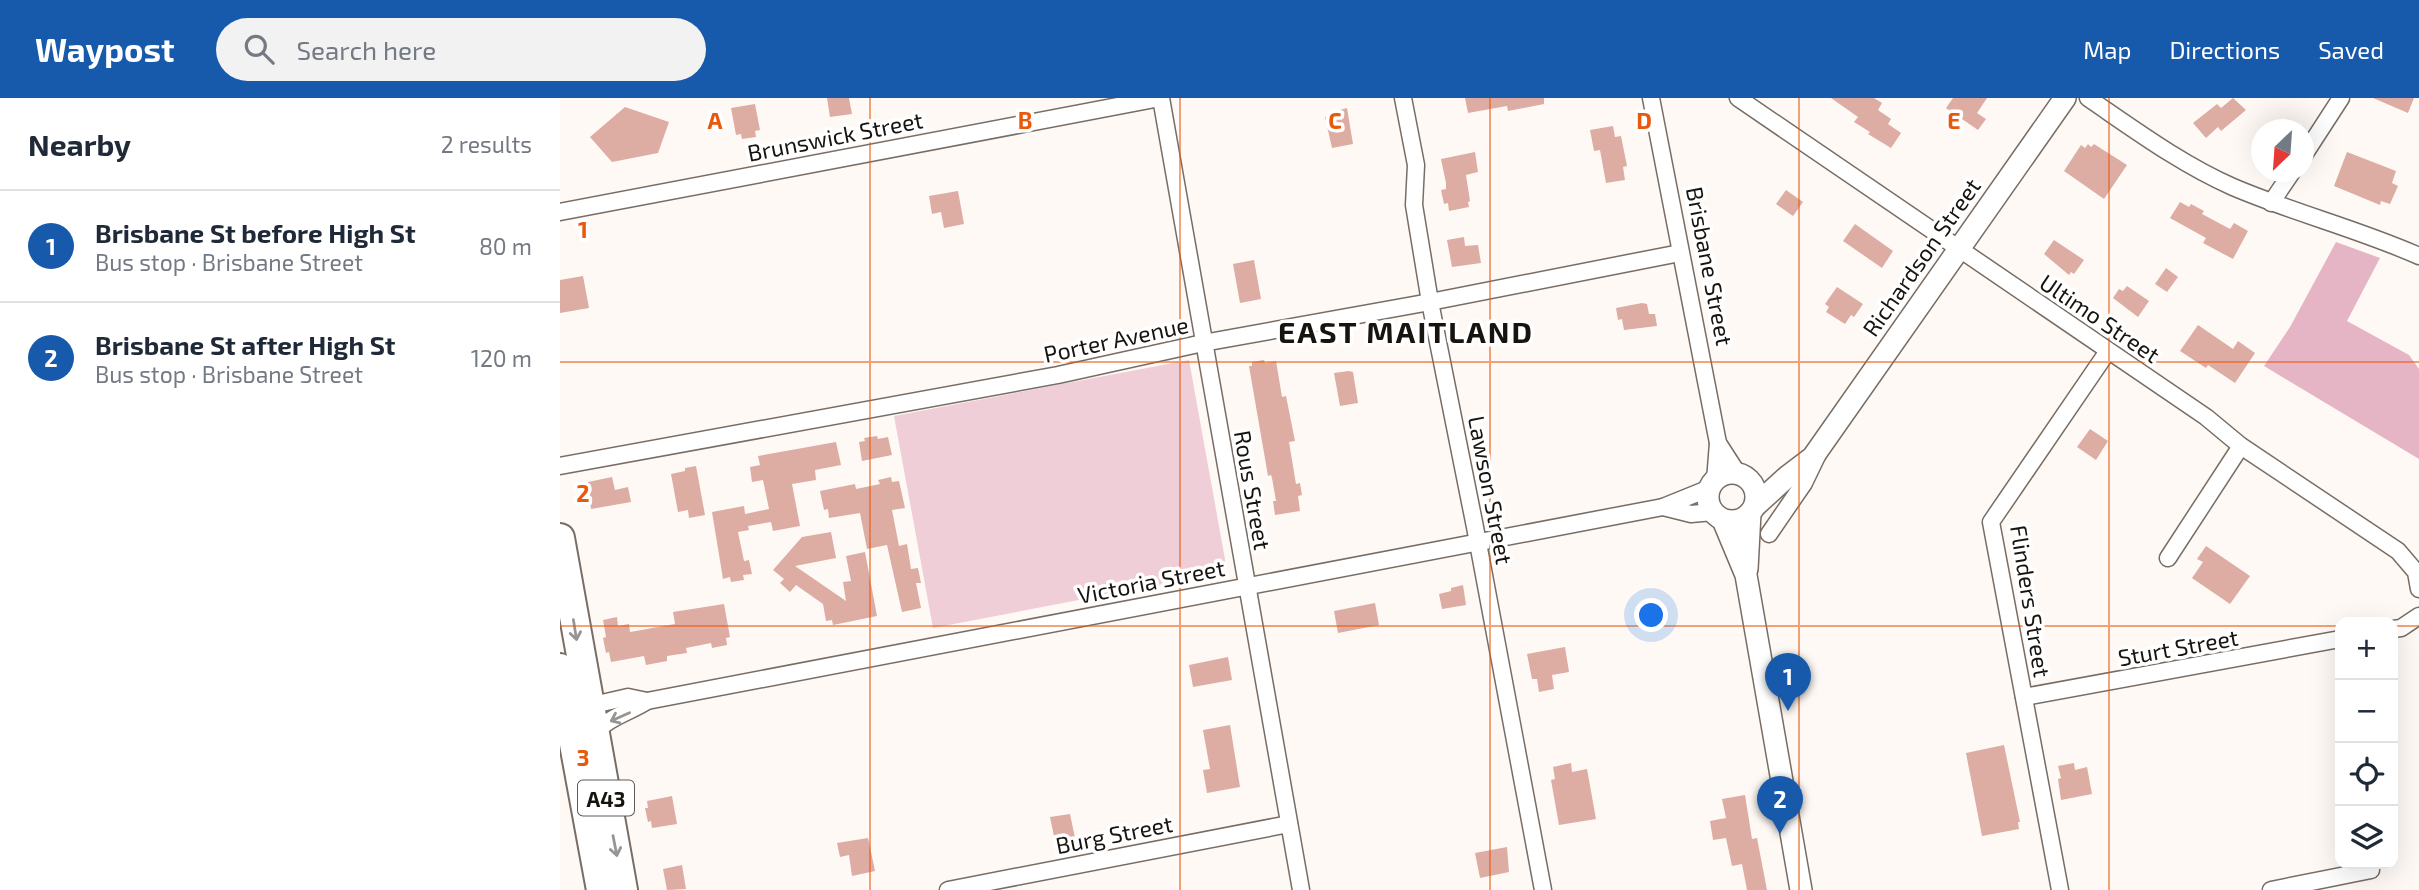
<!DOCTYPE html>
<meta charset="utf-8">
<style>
body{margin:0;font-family:"Exo 2",sans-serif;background:#f2f2f3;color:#1f2937}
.controls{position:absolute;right:21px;bottom:21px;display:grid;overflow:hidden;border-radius:14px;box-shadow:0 7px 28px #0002}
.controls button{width:63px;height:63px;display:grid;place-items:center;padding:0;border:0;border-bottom:2px solid #e0e1e3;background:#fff;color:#1f2937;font:35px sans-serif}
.compass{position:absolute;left:1691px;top:21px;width:63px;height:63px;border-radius:50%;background:#fff;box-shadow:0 7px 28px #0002;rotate:205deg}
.you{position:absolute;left:1092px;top:518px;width:24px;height:24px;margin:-18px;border:5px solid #fff;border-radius:50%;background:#1a73e8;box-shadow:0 0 0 10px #1a73e833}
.badge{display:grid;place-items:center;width:46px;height:46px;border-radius:50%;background:#1759aa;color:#fff;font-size:23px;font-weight:700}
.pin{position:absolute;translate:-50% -58px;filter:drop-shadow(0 2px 4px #0008)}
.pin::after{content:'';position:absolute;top:37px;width:24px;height:21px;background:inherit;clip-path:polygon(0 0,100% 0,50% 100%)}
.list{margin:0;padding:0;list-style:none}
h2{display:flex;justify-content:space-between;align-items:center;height:91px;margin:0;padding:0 28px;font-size:30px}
h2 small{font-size:23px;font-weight:400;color:#747a83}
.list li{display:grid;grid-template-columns:46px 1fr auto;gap:21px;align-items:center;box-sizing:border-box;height:112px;padding:0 28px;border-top:2px solid #e0e1e3}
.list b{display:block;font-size:26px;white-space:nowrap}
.list p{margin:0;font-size:23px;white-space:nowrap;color:#747a83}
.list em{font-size:23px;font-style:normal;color:#747a83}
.icon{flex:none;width:38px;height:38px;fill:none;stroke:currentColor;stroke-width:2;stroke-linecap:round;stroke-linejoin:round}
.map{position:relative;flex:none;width:1859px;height:792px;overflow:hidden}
header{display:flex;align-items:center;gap:42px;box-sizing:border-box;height:98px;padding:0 35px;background:#1759aa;color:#fff}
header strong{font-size:33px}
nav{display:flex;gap:38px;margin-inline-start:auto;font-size:24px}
.search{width:490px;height:63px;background:#f2f2f3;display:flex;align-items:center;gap:18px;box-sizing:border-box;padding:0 24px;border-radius:38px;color:#747a83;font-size:26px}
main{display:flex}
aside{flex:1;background:#fff}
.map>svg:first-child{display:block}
.green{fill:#efced8}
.forest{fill:#e6b5c5}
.building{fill:#ddaca3}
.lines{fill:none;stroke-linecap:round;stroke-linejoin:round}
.street-casing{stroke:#776d65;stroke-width:19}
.secondary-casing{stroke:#776d65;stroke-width:24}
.highway-casing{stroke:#776d65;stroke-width:32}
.street{stroke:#fff;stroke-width:16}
.secondary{stroke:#fff;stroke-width:21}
.highway{stroke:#fff;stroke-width:28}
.oneway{stroke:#979593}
.grid{fill:none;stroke:#e8590c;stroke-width:2;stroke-opacity:0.55}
.labels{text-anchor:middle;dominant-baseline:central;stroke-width:7;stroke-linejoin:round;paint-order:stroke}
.shield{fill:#fff;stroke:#5d5a58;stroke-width:2}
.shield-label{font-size:21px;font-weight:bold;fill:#171410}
.street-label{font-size:23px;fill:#171410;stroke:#fff}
.district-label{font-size:30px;font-weight:bold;letter-spacing:2px;fill:#171410;stroke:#fff}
.grid-label{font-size:23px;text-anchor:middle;font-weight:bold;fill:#e8590c;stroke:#fff;stroke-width:7;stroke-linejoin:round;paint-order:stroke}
</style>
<header>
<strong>Waypost</strong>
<div class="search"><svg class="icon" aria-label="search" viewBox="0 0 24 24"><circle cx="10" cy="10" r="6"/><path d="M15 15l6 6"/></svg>Search here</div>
<nav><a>Map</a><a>Directions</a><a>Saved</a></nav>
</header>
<main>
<aside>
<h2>Nearby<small>2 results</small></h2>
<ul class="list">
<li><span class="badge">1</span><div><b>Brisbane St before High St</b><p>Bus stop · Brisbane Street</p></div><em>80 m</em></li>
<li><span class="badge">2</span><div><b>Brisbane St after High St</b><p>Bus stop · Brisbane Street</p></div><em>120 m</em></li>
</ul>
</aside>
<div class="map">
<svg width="1859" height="792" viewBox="0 0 1859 792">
<rect width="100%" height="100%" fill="#fef9f5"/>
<path class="green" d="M629 262 666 467 660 475 373 530 334 318Z"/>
<path class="forest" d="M1776 144 1820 160 1787 223 1849 257 1859 271V361L1704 268 1730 229Z"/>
<g class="building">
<path d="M267 0H289L292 16 270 19Z"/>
<path d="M905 0H984V6L948 13 947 8 908 15Z"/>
<path d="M1271 0H1314L1322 5 1318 12 1331 21 1328 26 1341 35 1331 50 1308 36 1310 34 1294 24 1298 19Z"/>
<path d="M1393 0H1427L1417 15 1426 21 1418 32 1386 10Z"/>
<path d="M1673 0 1686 12 1661 33 1658 29 1646 40 1633 25 1657 6 1661 10Z"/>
<path d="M1813 0H1854L1848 15Z"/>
<path d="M195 6 200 32 195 33 196 39 182 41 181 36 176 37 171 10Z"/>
<path d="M65 9 109 24 98 55 52 64 30 39Z"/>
<path d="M787 10 793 46 772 50 765 19 776 17V13Z"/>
<path d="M1053 28 1055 39 1061 38 1067 68 1063 69 1065 82 1046 85 1040 52 1034 53 1030 32Z"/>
<path d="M1528 46 1531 49 1534 46 1567 67 1544 101 1504 73 1521 47 1525 50Z"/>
<path d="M915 54 918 74 906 77 910 103 908 104 909 109 889 113 888 105 884 106 881 92 886 91V85L881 61Z"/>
<path d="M1787 54 1836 73 1832 85 1838 88 1830 106 1821 103 1820 107 1774 88Z"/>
<path d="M1226 92 1243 104 1233 118 1216 106Z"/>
<path d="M398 93 404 126 384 130 381 114 372 116 369 98Z"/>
<path d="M1620 104 1629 109 1631 106 1644 113 1642 116 1670 131 1674 125 1688 133 1673 161 1643 145 1646 140 1610 120Z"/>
<path d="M1295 126 1333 153 1322 170 1283 143Z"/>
<path d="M904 139 905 148 918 147 921 165 892 169 887 142Z"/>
<path d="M1494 142 1524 162 1514 176 1511 174 1509 177 1484 156Z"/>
<path d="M694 162 701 201 680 205 673 166Z"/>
<path d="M1606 170 1618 179 1607 194 1595 186Z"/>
<path d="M23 178 29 210 0 215V182Z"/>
<path d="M1567 188 1589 203 1578 219 1553 200 1559 191 1563 193Z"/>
<path d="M1277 189 1303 206 1294 219 1291 217 1285 226 1266 214 1269 209 1265 206Z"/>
<path d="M1082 205 1087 206 1089 216H1095L1097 228 1064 232 1062 221 1058 222 1056 210Z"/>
<path d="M1638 227 1673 251 1678 243 1695 255 1675 285 1648 267 1646 270 1620 253Z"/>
<path d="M704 262 705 265 716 263 722 299 726 298 735 343 729 344 736 386 740 385 742 397 738 398 740 413 715 417 713 403H716L712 380 711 377 708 378 689 268H692V264Z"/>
<path d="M789 273 793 274 798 305 780 308 774 275Z"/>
<path d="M1530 331 1548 343 1536 362 1517 349Z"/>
<path d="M317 338 318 341 328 339 332 357 302 363 299 344 305 343 304 340Z"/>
<path d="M276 344 281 367 255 372 256 382 232 386 240 428 213 433 211 424 188 428 189 432 178 434 184 463 189 462 192 476 183 477 184 482 171 484 170 479 163 481 152 414 184 408 185 416 209 411 203 382 192 384 190 369 200 367 198 358Z"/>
<path d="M136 368 145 417 129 420 128 412 118 414 111 376 125 373V370Z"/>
<path d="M52 379 55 392 68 389 71 404 31 411 28 384Z"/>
<path d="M331 379 332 384 339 383 345 410 332 412 339 448 347 446 351 471 358 470 361 485H356L361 510 342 514 327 447 307 451 300 415 269 420 268 411 264 412 260 393 295 386 296 391 320 386 318 382Z"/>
<path d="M271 434 276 460 235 468 286 503 283 484 291 483 286 458 305 454 317 518 273 527 272 522 266 523 263 506 236 487 230 494 220 485 224 481 213 472 242 439Z"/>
<path d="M1646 448 1690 478 1670 506 1632 480 1643 464 1637 461Z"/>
<path d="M903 487 906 507 882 511 879 496 891 493V490Z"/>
<path d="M815 505 819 527 778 535 774 513Z"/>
<path d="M164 506 170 539 166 540 167 547 152 550 151 545 126 550 127 555 107 558V563L86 567 84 558 51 564 49 554 46 555 43 540 46 539 43 522 57 519 58 528 69 526 70 534 115 526 113 514Z"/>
<path d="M1005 549 1009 574 992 577 994 591 979 594 977 581H972L967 556Z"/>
<path d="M668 559 672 582 633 589 629 567Z"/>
<path d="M670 627 680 689 647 695 643 672 650 671 643 632Z"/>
<path d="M1444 647 1460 724H1458L1459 731 1422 738 1406 655Z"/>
<path d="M1011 665 1012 674 1027 671 1036 721 999 727 991 682 995 681 993 669Z"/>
<path d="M1514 665 1515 672 1527 669 1532 696 1501 702 1498 681 1501 680 1498 668Z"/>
<path d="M1185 697 1192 741 1197 740 1207 792H1187L1182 766 1172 768 1166 740 1153 742 1150 723 1166 720 1162 701Z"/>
<path d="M112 698 117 726 92 730 91 723 88 724 85 710H88L87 703Z"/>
<path d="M510 716 515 740 495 743 490 719Z"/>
<path d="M308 740 315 773 292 778 289 757 280 759 277 745Z"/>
<path d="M947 749 949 774 920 780 915 755Z"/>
<path d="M122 767 126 791 107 792 103 771Z"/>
</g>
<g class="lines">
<defs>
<g id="street">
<path d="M601 0 741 792"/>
<path d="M843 0 856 67 854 107 870 204 915 429 983 792"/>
<path d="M1091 0 1158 345 1155 383"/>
<path d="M1178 0 1646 319 1681 348 1838 453 1856 474 1859 491"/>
<path d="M1528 0C1575 32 1621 66 1673 89 1734 115 1798 131 1859 158"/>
<path d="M1744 57 1781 0"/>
<path d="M1711 105 1732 74"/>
<path d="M0 114 600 0"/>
<path d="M1158 345 1178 376"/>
<path d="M0 368 498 277 643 245 870 204 1120 155"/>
<path d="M1103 409 1131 416 1153 414"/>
<path d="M1209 436 1244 385 1257 358"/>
<path d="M1608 460 1681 348"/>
<path d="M1833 531 1841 530 1859 518"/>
<path d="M1464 599 1780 541"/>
<path d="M29 608 68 599 87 603"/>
<path d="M34 636C47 620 70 614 87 603L1103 409 1150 390"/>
<path d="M388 792 729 726"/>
<path d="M1500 792 1431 424 1548 253"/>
<path d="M1711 792 1811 772"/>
</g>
<g id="secondary">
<circle cx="1172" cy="399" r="24"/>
<path d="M1195 408 1228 378 1253 359 1505 0"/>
<path d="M1163 422 1186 477 1241 792"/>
<path d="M1187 471 1190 415"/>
</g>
<g id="highway">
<path d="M0 440 63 792"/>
<path d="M0 570 41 792"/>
</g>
</defs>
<use href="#street" class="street-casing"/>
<use href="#secondary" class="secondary-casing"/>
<use href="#highway" class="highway-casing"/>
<use href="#street" class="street"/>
<use href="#secondary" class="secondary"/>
<use href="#highway" class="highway"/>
</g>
<defs><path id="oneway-shaft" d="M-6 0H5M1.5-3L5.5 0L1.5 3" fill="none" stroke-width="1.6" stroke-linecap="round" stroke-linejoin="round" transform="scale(1.75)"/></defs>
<g class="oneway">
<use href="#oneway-shaft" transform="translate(15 532) rotate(81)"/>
<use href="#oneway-shaft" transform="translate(60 619) rotate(156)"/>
<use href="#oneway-shaft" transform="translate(55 748) rotate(79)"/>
</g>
<path class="grid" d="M310 0V792M620 0V792M930 0V792M1239 0V792M1549 0V792M0 264H1859M0 528H1780M1833 528H1859"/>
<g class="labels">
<rect class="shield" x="18" y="682.5" width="56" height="35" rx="5"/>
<g class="shield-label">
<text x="46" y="700">A43</text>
</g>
<g class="street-label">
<text transform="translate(275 38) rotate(-11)">Brunswick Street</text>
<text transform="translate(1361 159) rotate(-55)">Richardson Street</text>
<text transform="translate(1150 168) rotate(79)">Brisbane Street</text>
<text transform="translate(1540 220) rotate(34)">Ultimo Street</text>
<text transform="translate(556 241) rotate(-12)">Porter Avenue</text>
<text transform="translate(693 392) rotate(80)">Rous Street</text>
<text transform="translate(931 392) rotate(79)">Lawson Street</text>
<text transform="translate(591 483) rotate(-11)">Victoria Street</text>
<text transform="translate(1471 503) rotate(81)">Flinders Street</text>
<text transform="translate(1618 549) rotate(-10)">Sturt Street</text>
<text transform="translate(554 736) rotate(-11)">Burg Street</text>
</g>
<g class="district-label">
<text x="846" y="233">EAST MAITLAND</text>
</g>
</g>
<g class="grid-label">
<text x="155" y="31">A</text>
<text x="465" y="31">B</text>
<text x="775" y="31">C</text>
<text x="1084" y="31">D</text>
<text x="1394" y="31">E</text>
<text x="23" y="140">1</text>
<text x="23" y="404">2</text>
<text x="23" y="668">3</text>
</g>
</svg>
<div class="controls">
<button>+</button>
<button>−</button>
<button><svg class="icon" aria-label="locate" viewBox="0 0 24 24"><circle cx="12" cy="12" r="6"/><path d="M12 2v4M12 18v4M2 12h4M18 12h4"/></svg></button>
<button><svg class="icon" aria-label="layers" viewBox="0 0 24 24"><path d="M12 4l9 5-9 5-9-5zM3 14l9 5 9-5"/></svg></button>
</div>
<svg class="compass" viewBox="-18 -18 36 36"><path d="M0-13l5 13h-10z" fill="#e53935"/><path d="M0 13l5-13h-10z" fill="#747a83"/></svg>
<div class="you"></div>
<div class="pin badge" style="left:1228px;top:613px">1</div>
<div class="pin badge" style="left:1220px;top:736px">2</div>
</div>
</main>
